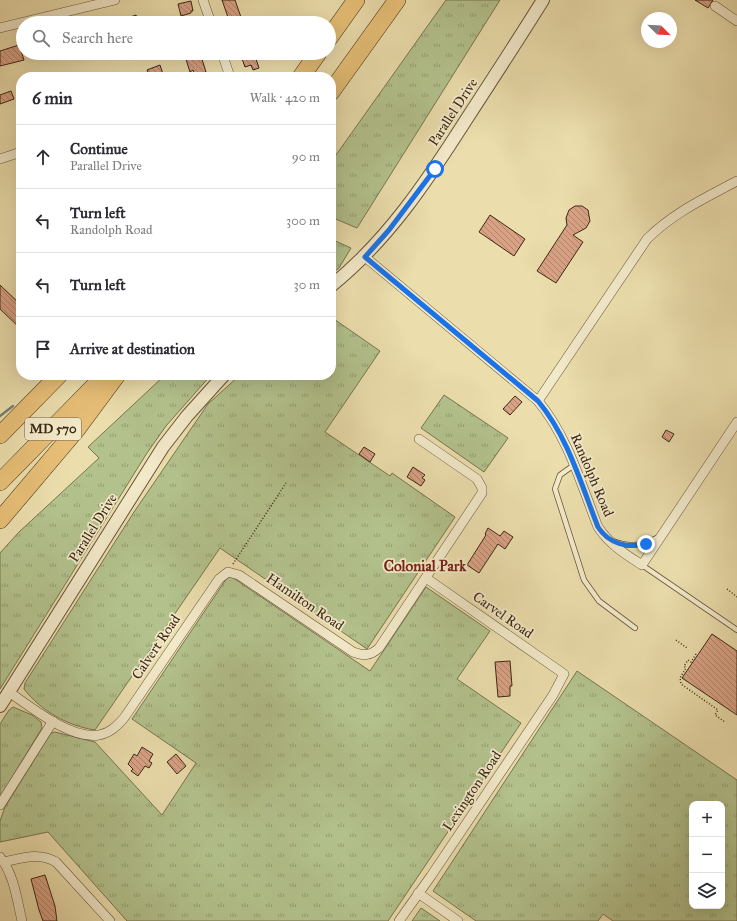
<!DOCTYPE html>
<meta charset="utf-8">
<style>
body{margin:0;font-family:"IM FELL Great Primer",serif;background:#f7f7f7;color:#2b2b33}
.controls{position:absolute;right:12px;bottom:12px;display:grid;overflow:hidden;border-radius:8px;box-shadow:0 4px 16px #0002}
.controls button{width:36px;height:36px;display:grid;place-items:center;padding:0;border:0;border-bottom:1px solid #e1e1e2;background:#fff;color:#2b2b33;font:20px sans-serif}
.compass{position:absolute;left:641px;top:12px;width:36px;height:36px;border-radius:50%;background:#fff;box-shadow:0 4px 16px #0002;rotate:114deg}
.stop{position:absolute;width:12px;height:12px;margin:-9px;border:3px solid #1a73e8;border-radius:50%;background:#fff}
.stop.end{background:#1a73e8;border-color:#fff;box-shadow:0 1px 4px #0008}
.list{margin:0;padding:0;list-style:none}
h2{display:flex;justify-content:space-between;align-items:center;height:52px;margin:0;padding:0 16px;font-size:17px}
h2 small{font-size:13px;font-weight:400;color:#7c7c81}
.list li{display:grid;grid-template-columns:26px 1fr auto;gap:12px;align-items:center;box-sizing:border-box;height:64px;padding:0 16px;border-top:1px solid #e1e1e2}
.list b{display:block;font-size:15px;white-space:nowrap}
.list p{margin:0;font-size:13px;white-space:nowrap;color:#7c7c81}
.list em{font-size:13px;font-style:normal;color:#7c7c81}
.icon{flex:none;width:22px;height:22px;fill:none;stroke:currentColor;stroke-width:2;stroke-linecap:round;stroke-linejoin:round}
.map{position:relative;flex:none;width:737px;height:921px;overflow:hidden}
.search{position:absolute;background:#fff;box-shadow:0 4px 16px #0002;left:16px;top:16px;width:320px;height:44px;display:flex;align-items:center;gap:10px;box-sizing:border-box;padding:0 14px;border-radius:22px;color:#7c7c81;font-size:15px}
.panel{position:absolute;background:#fff;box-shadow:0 4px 16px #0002;left:16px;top:72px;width:320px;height:308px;border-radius:16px}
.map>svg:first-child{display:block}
.park{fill:url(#park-tufts);stroke:#787450;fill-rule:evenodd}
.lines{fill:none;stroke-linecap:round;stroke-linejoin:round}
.stream{stroke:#748072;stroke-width:2.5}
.building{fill:url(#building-back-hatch);stroke:#3c2714}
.service-casing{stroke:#68543a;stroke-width:6}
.minor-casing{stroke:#68543a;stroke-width:10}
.tertiary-casing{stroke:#68543a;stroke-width:14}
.motorway-casing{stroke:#3c2714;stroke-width:18}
.path{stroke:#3c2714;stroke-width:1.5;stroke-dasharray:1 2;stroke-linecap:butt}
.service{stroke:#f2e9c9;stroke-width:4.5}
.minor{stroke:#f2e9c9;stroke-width:9}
.tertiary{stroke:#f2e9c9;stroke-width:12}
.motorway{stroke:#e6be76;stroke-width:17}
.route{stroke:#1a73e8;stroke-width:5}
.labels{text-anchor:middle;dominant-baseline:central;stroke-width:3.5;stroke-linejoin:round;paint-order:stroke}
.shield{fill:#f2e9c9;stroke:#73614a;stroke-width:1}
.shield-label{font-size:13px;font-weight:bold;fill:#3c2714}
.street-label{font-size:14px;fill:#3c2714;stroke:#f2e9c9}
.neighbourhood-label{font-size:15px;font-weight:bold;fill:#7a1f14;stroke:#f2e9c9}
</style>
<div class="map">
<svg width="737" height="921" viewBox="0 0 737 921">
<defs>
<pattern id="park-tufts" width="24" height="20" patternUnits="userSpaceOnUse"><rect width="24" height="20" fill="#b3c28d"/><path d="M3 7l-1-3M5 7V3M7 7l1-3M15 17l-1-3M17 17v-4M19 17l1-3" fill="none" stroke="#939e72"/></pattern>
<pattern id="building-back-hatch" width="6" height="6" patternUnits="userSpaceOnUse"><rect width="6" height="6" fill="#d9a285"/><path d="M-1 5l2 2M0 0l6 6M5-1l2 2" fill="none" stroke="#b1846c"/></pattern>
</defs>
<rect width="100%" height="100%" fill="#ebddac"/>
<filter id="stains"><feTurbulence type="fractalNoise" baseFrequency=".005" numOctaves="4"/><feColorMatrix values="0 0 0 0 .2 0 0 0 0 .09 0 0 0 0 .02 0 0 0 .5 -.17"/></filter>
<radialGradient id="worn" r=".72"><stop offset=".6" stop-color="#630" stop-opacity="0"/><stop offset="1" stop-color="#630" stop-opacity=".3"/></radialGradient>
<g class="park">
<path d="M446 0H500L357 228 331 217V162Z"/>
<path d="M331 239 351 248 339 268 331 274Z"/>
<path d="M331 317 380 351 325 432 390 476 392 473 455 517 367 649 220 548 95 730C68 726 41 711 24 689L25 683 134 512 208 404 240 375H331Z"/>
<path d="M165 375H211L166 426 147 453 0 689V553L19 532 99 458 88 447Z"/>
<path d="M444 395 508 438 484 472 421 428Z"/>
<path d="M229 575 370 671 426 587 490 631 457 679 521 723 388 921H127L48 832 0 842V821L5 807 51 733 55 732 95 742 162 815 196 763 132 719Z"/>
<path d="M577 671 737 780V921H613L603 914 598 921H476L433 891ZM692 804H722V906H692Z"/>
<path d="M13 707 32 715 41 722 42 728 0 797V724L9 710Z"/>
<path d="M421 908 440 921H412Z"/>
</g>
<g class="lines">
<path class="stream" d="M0 416 13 406"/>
</g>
<g class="building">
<path d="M222 0H235L243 23H230Z"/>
<path d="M695 0H713L708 8Z"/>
<path d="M191 1 193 11H191V13L181 16 178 4Z"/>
<path d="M136 15 139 23H116V22Z"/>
<path d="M19 45 24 60 0 66V51Z"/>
<path d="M184 53H200L206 72 195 75 193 70 190 72Z"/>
<path d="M240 53H254L259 68 253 70 251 65 245 67Z"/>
<path d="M160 65 164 77H150L147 70Z"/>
<path d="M11 91 14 99 0 104V95Z"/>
<path d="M575 206H582L588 210 590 221 586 228 573 235 583 242 556 283 537 271 567 225 566 218 569 210Z"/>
<path d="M490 215 525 239 514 256 479 232Z"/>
<path d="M0 285 21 305V329L0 309Z"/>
<path d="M515 396 522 402 510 415 503 409Z"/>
<path d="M666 430 674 434 669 442 662 437Z"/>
<path d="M364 447 375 454 370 462 359 454Z"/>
<path d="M413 467 425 475 422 478 425 480 421 486 407 477Z"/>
<path d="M488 528 500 536 504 531 513 537 505 549 498 544 479 573 467 565 486 535 485 534Z"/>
<path d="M712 634 737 651V715L682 678Z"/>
<path d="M510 661 512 686H510V696L498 697 495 662Z"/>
<path d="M142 747 153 754 149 761 152 763 149 768 145 766 138 776 131 771 133 769 128 764 134 754 137 756Z"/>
<path d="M176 754 186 766 177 774 167 762Z"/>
<path d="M45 875 55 906 57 921H43L39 910 31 879Z"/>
</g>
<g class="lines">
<defs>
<g id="service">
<path d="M574 465 560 475 555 489 584 580 599 601 635 628"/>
<path d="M613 541C630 548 643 545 659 537"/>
<path d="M642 565 737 630"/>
</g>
<g id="minor">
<path d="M203 0 211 23"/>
<path d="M715 6 737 21"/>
<path d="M0 28 115 0"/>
<path d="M222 53 230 77"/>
<path d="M0 159 21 152"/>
<path d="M365 257 538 401C568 437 581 484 598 527 609 544 625 554 642 565L737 422"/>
<path d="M538 401 647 239C673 213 705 198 737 181"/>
<path d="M9 692C31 707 71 740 99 735 110 733 117 726 124 718L219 579 228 572 239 575 353 652C364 656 370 656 379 648L482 493V488L477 479 419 439"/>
<path d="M0 805 53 721"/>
<path d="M0 857C14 874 17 900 22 921"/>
<path d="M4 862C23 858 39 852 56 862L110 921"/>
<path d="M418 893 458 921"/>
<path d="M399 921 431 876 553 695 564 674 426 578"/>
</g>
<g id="tertiary">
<path d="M331 286C388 240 427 181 466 120 492 80 518 40 543 0"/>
<path d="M0 706 163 447 187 416 224 375"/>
</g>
<g id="motorway">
<path d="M329 38 356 0"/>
<path d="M301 77 318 53"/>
<path d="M331 92 397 0"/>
<path d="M0 435 59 375"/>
<path d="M0 482 105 375"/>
<path d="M0 520 77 429 117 375"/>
</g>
</defs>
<use href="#service" class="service-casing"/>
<use href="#minor" class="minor-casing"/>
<use href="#tertiary" class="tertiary-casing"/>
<use href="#motorway" class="motorway-casing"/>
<g class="path">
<path d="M233 564 286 483"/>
<path d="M727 589 737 597"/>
<path d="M676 640 687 648"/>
<path d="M696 654 691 662 688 660 684 666 686 668 680 678 681 684 718 710 715 715 725 722"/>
</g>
<use href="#service" class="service"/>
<use href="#minor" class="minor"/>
<use href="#tertiary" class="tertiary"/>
<use href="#motorway" class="motorway"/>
</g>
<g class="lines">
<path class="route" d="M435 169 389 230 365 257 538 401C568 437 581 484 598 527 609 544 627 548 646 544"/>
</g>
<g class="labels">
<rect class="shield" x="25" y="418" width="56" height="22" rx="3"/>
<g class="shield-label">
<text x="53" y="429">MD 570</text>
</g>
<g class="street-label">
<text transform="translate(453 112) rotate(-57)">Parallel Drive</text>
<text transform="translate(592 475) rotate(67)">Randolph Road</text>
<text transform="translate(93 528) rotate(-58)">Parallel Drive</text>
<text transform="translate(305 602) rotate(34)">Hamilton Road</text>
<text transform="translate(503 615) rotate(35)">Carvel Road</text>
<text transform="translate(156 647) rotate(-56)">Calvert Road</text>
<text transform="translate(472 791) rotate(-56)">Lexington Road</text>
</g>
<g class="neighbourhood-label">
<text x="425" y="566">Colonial Park</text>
</g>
</g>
<rect width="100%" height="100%" filter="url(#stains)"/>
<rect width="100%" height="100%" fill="url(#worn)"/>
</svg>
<div class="controls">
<button>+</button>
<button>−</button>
<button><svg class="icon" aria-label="layers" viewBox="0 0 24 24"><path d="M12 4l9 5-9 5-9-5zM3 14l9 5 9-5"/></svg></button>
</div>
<svg class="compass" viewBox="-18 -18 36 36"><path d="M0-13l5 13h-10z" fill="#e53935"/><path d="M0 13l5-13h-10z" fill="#7c7c81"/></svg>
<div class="stop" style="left:435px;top:169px"></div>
<div class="stop end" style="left:646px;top:544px"></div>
<div class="search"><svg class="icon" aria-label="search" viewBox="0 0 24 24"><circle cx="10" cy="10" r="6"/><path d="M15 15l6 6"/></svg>Search here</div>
<section class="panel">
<h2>6 min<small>Walk · 420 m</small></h2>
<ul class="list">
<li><svg class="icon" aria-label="ahead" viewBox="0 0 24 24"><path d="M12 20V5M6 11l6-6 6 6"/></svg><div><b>Continue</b><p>Parallel Drive</p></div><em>90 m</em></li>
<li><svg class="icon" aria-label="left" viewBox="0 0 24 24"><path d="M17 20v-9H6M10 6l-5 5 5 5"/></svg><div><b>Turn left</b><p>Randolph Road</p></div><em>300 m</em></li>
<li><svg class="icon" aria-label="left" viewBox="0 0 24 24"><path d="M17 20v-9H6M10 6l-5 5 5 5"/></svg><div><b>Turn left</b></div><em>30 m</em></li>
<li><svg class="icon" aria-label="arrive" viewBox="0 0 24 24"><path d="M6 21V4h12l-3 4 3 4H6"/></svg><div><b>Arrive at destination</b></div></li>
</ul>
</section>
</div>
